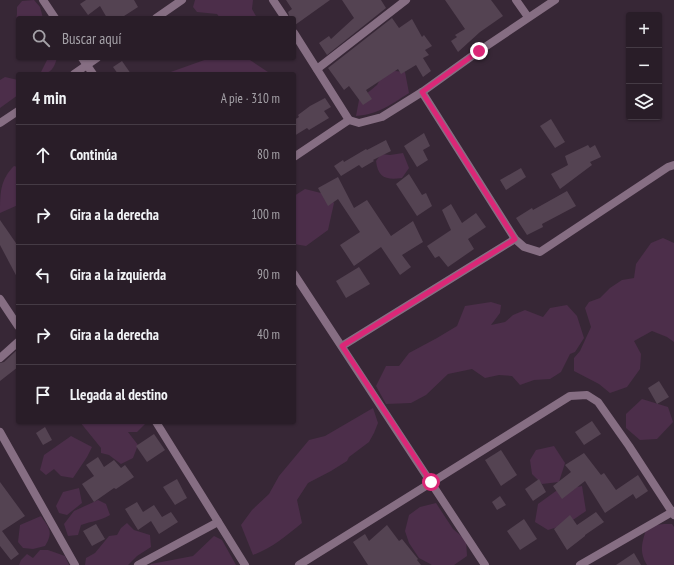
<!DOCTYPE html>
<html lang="es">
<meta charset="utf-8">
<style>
body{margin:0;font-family:"PT Sans Narrow",sans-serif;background:#312630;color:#f1f3f6}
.controls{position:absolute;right:12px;top:12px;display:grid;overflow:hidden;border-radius:4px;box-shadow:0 1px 3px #0004}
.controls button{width:36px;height:36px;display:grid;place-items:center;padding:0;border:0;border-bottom:1px solid #453b45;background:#291d28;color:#f1f3f6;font:20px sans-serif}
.stop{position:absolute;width:12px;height:12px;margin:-9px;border:3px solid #db2777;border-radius:50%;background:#fff}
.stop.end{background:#db2777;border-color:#fff;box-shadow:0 1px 4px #0008}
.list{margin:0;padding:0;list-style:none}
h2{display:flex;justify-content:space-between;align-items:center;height:52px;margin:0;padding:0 16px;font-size:17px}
h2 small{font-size:13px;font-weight:400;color:#a5a2a8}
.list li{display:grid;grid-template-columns:26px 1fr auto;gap:12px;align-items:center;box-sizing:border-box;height:60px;padding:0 16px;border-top:1px solid #453b45}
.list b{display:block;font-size:15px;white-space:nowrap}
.list em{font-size:13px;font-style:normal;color:#a5a2a8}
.icon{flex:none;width:22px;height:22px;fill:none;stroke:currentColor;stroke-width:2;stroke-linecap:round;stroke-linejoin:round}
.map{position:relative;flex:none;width:674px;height:565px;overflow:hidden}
.search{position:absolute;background:#291d28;box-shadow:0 1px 3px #0004;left:16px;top:16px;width:280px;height:44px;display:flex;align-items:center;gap:10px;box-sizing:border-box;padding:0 14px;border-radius:4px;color:#a5a2a8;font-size:15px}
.panel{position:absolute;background:#291d28;box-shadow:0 1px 3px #0004;left:16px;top:72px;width:280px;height:352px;border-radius:4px}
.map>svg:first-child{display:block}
.green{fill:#4c2e4a}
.building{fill:#544352}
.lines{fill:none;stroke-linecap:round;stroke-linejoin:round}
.street{stroke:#866e83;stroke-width:8}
.route{stroke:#db2777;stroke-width:5}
</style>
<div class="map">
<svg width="674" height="565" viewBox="0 0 674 565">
<rect width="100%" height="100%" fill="#372736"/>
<g class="green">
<path d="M34 0 40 7 43 18H18V21L16 20 17 14V7L22 1Z"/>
<path d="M195 0H253L252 9 257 18H220L217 14 197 12 193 7Z"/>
<path d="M48 58H57C54 68 51 74 40 74Z"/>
<path d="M210 58H247L271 74H165Z"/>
<path d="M385 70 405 72 409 93C390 105 379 114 356 116L359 100 377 85Z"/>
<path d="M5 77 18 80V95L0 108V80Z"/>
<path d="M403 153 409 168 402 178C386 180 378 178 376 161L381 154 390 155Z"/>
<path d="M14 166 18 167V205L0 213C0 193 0 180 14 166Z"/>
<path d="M305 189 325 194 334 203 328 230 306 246 294 244V196Z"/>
<path d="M663 238 674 243V342L667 337 652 331 634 341 641 354 640 369 627 387 610 393 599 384 574 371V358L580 351 591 327 585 308 589 302 600 298 610 288 622 280 634 278 636 264 651 243Z"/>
<path d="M491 302 501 305 500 313 491 325 505 322 513 315 525 310 543 317 550 308 567 305 577 316 584 338 575 352 570 354 561 372 550 379 534 380 520 385 512 376 499 375 485 378 472 369 448 374 426 395 411 403 386 404 376 386 386 366H399L409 353 437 338 457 326 465 306Z"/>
<path d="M642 399 668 407 673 422 657 439 640 440 626 428V414Z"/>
<path d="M373 408 378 423 374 433 369 442 349 457 347 461 331 471 308 483 297 500 302 523C286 536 272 548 253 555L241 525 252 510 269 494 279 476 309 440 325 436Z"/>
<path d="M80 422H144L145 424 137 432H128L138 445 133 458 121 464 109 455 101 453V448Z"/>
<path d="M71 436 92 447 87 457 73 478 61 476 54 469 46 475 40 470 44 455Z"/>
<path d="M554 446 565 463 559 482 542 484 532 474 530 460 536 450Z"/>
<path d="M582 486 586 511 567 524 548 530 535 522 538 504 556 491Z"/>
<path d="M79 488 82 503 67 515 59 513 56 506 63 492Z"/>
<path d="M98 500 106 504 110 515C100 521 92 521 81 525L78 535 68 536 64 524 74 511Z"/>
<path d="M436 503 453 529 466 540 467 556 454 565H432L419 558 409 543 405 531 409 515 420 507Z"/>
<path d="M41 516C49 528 54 532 45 546L33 549 23 548 18 542 20 525Z"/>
<path d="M127 523 134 530 150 535 151 547 137 556 128 565H85L86 558 95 553 109 536 117 535 121 528Z"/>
<path d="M664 524H672L674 527V565H647C638 550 643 541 647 526Z"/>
<path d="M214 536 222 540 236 565H150L151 564 193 556Z"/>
<path d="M40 550H48L65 556 69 565H19L21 560 27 554 33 558Z"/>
</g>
<g class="building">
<path d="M86 0H134L138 7 121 18H107L100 6 88 15 80 4Z"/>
<path d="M286 0H330L295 25 294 24V18H290L288 12 292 9Z"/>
<path d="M342 0H381L386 8 327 55 319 43 329 36 331 39 354 18Z"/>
<path d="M445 0H491L503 16 480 32 458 52 451 41 457 37 455 35 465 29Z"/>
<path d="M392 18 399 28 412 19 422 37 424 35 432 46 425 50 429 55 423 58 431 71 423 77 416 65 401 74 398 69 366 90 372 99 363 105 349 86 344 90 328 68Z"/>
<path d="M122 61 131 74H118L113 67Z"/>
<path d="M325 98 331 107 324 111 329 118 309 130 307 128 294 136V120L299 117 298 115 310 106Z"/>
<path d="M551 119 565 142 555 148 540 126Z"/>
<path d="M424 133 430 146 423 150 428 160 417 167 404 146Z"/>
<path d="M386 140 391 151 373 160 374 161 362 168 359 165 341 176 334 166 343 160 344 162 366 149 367 150Z"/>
<path d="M588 145 590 148 595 145 601 157 590 162 592 165 560 189 551 174 568 165 565 156Z"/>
<path d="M521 168 526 177 506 190 500 180Z"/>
<path d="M409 174 422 195 426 193 432 206 417 216 396 184Z"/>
<path d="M338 177 354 208 367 200 391 236 413 221 423 242 402 255 411 267 400 275 381 247 354 266 340 245 360 232 338 199 328 206 318 188Z"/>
<path d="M567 191 576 206 542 224 543 227 527 235 516 218 532 208 533 210Z"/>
<path d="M451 204 462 223 476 213 486 227 468 239 474 249 448 267 439 256 435 258 427 246 451 230 442 210Z"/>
<path d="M0 220 18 246V279L0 245Z"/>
<path d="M359 267 370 284 346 298 336 281Z"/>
<path d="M18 349V367L0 381V363L4 362Z"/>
<path d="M659 381 669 397 657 404 648 388Z"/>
<path d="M592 421 601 434 584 445 575 432Z"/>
<path d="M45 427 52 440 43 445 36 433Z"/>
<path d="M154 434 165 450 147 462 136 446Z"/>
<path d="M501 450 517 475 501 486 485 460Z"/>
<path d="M584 453 601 475 604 473 616 490 638 475 648 491 636 499 633 494 605 513 585 481 562 499 553 486 571 472 565 465Z"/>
<path d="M98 457 104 467 114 460 121 468 125 465 134 477 116 489 114 488 94 502 82 484 94 476 86 465Z"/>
<path d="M177 479 187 498 175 505 163 487Z"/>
<path d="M539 479 546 492 533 501 525 489Z"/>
<path d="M0 482 25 516 2 531 19 554 11 560 0 546Z"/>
<path d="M500 496 506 505 497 510 492 502Z"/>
<path d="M137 502 143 512 154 505 162 517 171 512 178 522 159 534 151 521 138 530 125 509Z"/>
<path d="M596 512 604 522 585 535V536L567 550 554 529 570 515 577 525Z"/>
<path d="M524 519 537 539 520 550 507 531Z"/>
<path d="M96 524 105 539 92 546 83 531Z"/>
<path d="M387 525 399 541 402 539 418 559 417 560 421 565H368L353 542 365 534 369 541Z"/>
<path d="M634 553 641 565H616Z"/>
</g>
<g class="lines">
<g class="street">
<path d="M43 0 55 18"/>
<path d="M273 0 285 18"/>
<path d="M516 0 528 17"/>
<path d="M156 18 182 0"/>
<path d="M294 33 349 120"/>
<path d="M82 58 93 74"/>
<path d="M317 69 406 0"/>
<path d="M74 74 97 58"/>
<path d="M422 92 515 239 524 247 540 252 668 167 674 165"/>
<path d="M0 123 18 111"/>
<path d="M294 157 349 120 359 123 382 117 422 92 479 51 555 0"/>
<path d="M294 274 485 565"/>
<path d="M0 299 18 326"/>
<path d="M342 346 515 239"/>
<path d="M0 358 18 342"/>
<path d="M156 422 245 565"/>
<path d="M0 432 75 565"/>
<path d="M138 565 218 522"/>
<path d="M299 565 570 396 587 395 598 402 629 446 674 515"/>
<path d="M580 565 674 511"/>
</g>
</g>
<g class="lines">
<path class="route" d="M431 482 342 346 515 239 422 92 479 51"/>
</g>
</svg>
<div class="controls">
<button>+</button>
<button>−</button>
<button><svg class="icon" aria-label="layers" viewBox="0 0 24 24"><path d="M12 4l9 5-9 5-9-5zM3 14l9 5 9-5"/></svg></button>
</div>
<div class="stop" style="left:431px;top:482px"></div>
<div class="stop end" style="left:479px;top:51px"></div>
<div class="search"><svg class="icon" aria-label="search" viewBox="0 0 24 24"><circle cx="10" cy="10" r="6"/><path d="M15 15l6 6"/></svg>Buscar aquí</div>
<section class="panel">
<h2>4 min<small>A pie · 310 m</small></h2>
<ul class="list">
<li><svg class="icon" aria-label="ahead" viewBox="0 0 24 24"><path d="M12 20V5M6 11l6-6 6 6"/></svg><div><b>Continúa</b></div><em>80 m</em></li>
<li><svg class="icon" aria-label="right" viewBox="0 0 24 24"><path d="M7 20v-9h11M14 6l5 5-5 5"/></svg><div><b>Gira a la derecha</b></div><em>100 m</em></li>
<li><svg class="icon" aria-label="left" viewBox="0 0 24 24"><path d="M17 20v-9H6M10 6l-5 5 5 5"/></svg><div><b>Gira a la izquierda</b></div><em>90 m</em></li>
<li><svg class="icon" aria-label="right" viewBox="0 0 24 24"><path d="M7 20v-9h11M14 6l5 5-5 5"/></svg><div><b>Gira a la derecha</b></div><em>40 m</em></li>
<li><svg class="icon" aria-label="arrive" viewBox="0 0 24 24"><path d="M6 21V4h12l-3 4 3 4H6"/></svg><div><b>Llegada al destino</b></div></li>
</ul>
</section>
</div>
